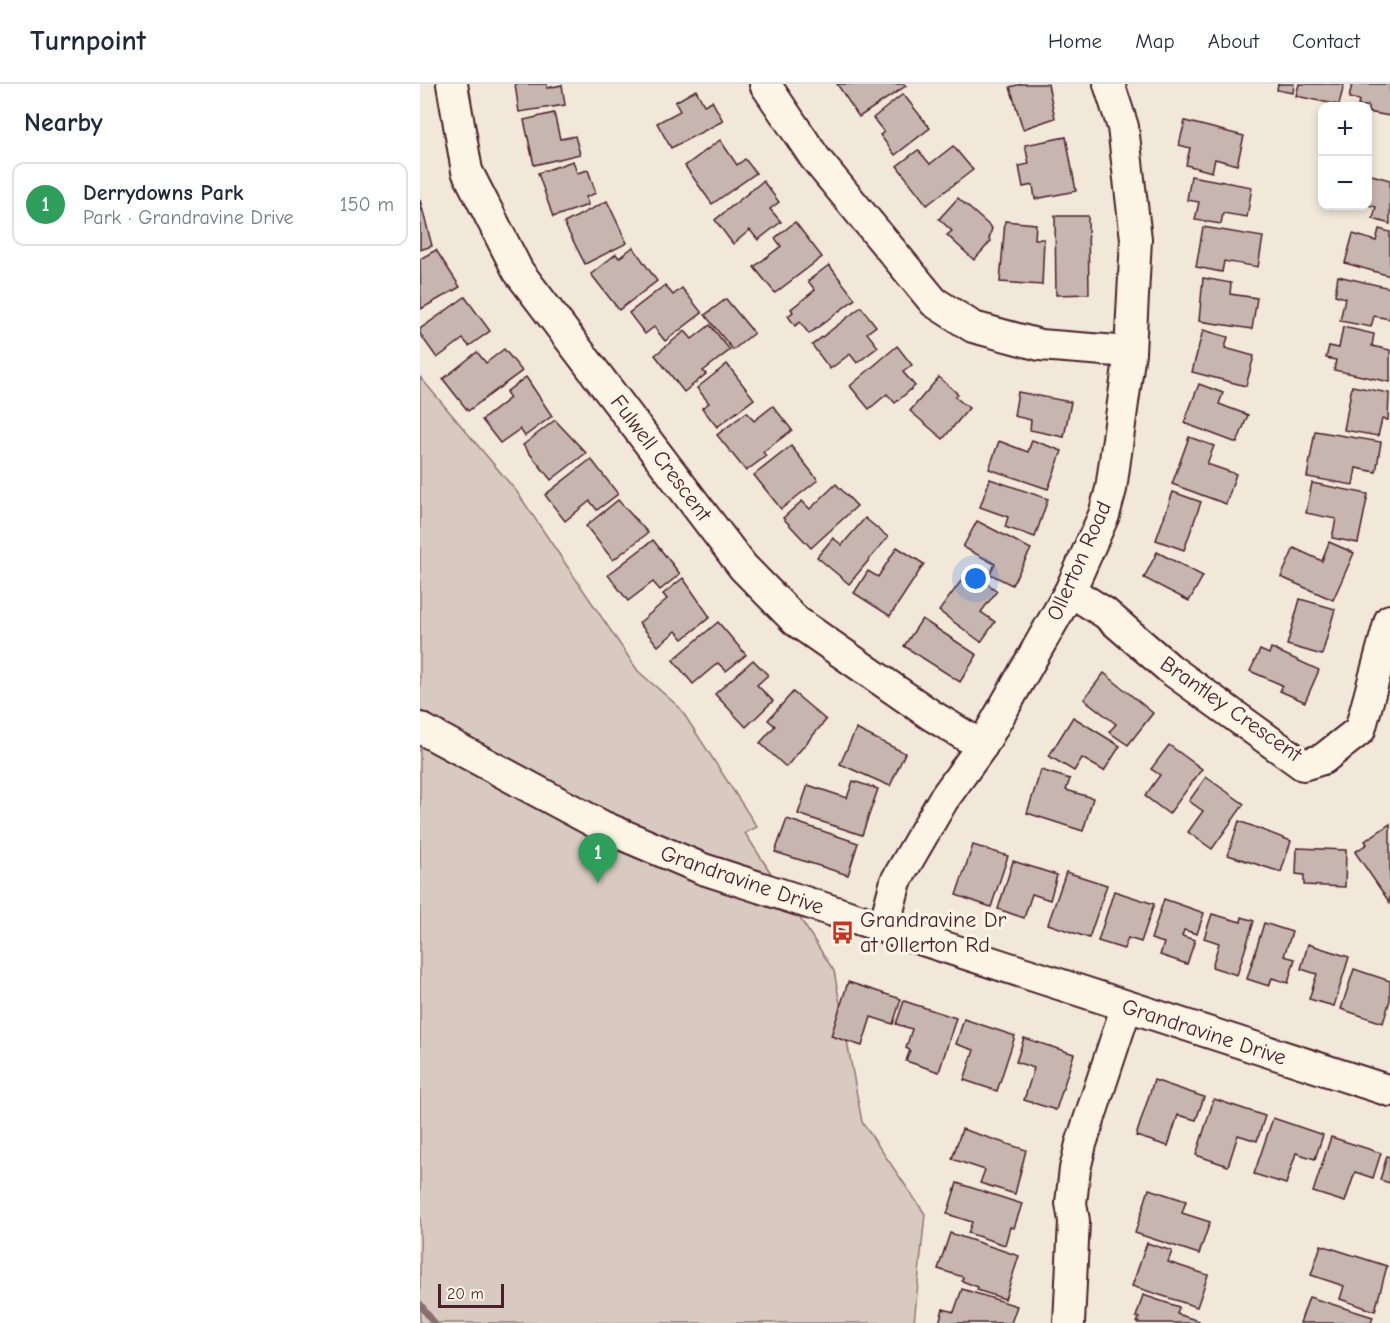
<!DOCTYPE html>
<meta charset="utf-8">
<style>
body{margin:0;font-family:"Comic Neue",sans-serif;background:#f2f2f3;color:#1f2937}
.controls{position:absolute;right:18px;top:18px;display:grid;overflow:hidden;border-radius:12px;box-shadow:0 3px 9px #0003}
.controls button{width:54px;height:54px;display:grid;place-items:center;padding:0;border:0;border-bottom:2px solid #e0e1e3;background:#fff;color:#1f2937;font:30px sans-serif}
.scale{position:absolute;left:18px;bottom:15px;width:66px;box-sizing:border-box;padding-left:6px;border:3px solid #4a1f2b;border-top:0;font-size:16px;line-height:21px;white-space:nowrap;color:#4a1f2b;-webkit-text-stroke:4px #fcf5e5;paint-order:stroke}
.you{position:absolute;left:556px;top:495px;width:21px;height:21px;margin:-15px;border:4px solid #fff;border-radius:50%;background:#1a73e8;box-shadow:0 0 0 9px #1a73e833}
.badge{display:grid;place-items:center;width:39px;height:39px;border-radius:50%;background:#b45309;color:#fff;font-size:20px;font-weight:700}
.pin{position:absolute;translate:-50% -50px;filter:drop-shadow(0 2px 3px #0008)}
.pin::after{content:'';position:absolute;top:32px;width:21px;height:18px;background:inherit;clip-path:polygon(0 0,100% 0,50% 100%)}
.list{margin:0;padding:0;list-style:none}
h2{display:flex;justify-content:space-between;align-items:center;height:78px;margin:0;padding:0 24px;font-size:26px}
h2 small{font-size:20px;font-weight:400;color:#747a83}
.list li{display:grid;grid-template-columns:39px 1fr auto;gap:18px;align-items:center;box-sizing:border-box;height:84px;margin:0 12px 12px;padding:0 12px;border:2px solid #e0e1e3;border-radius:12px}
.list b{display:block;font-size:22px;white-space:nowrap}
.list p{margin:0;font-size:20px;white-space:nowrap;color:#747a83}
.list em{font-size:20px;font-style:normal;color:#747a83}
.map{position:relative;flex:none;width:970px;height:1239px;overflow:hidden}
header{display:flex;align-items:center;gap:36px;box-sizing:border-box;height:84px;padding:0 30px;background:#fff;border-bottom:2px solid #e0e1e3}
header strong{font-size:28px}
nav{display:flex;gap:33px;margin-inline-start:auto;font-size:21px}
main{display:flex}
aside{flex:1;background:#fff}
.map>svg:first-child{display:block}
.green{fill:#d8cac0;stroke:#917476;stroke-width:1.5}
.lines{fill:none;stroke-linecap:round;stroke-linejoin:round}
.stream{stroke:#8b6d6f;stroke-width:7}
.building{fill:#c7b6af;stroke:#4a1f2b;stroke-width:1.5}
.minor-casing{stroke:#4a1f2b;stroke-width:34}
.minor{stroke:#fcf5e5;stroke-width:30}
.labels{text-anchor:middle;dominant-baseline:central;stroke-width:6;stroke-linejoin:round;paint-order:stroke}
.street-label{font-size:22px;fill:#4a1f2b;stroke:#fcf5e5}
.poi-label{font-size:22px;fill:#4a1f2b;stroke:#fcf5e5;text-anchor:start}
</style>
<header>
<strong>Turnpoint</strong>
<nav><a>Home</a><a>Map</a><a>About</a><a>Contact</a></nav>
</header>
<main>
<aside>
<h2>Nearby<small></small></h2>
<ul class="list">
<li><span class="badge" style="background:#2e9e5b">1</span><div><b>Derrydowns Park</b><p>Park · Grandravine Drive</p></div><em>150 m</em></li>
</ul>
</aside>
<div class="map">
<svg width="970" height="1239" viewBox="0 0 970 1239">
<rect width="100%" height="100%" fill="#f1e8da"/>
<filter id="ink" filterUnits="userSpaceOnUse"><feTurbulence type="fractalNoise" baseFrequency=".0167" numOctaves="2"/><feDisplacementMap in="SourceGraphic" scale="12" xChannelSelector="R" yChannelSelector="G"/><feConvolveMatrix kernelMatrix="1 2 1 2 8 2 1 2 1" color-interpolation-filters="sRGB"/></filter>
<g filter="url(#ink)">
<path class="green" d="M0 293 97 408 218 587 260 624 337 743 325 749 414 887 442 1038 505 1130 494 1239H0Z"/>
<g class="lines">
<path class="stream" d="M0 1220 14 1239"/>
</g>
<g class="building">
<path d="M95 0H127V4L142 1 145 21 99 28Z"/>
<path d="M417 0H484L486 2 439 33Z"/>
<path d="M601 0H628L635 34 603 45 590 3Z"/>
<path d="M858 0H874L873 9 857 6Z"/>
<path d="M879 0H924L919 21 876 12Z"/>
<path d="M932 0H970V32L948 28V22H938L939 16 929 14Z"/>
<path d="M276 6 284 21 292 17 303 37 251 64 237 39 260 27 255 18Z"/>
<path d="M483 10 510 44 475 71 460 51 464 48 453 34Z"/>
<path d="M134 29 140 55 155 52 160 70 114 81 104 36Z"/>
<path d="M765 37 824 52 817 81 795 75 792 88 766 81 770 64 759 61Z"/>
<path d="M646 53 656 107 615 115 613 101 603 103 599 82 609 80 605 61Z"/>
<path d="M300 56 317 81 325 75 336 89 292 120 265 82Z"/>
<path d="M533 62 553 86 507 121 477 82 498 66 510 80Z"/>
<path d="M153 77 157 89 168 86 176 109 166 113 168 121 133 133 118 89Z"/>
<path d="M948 90 970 96V140L953 135 956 123 948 121Z"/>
<path d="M771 92 832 103 827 133 803 129 801 140 775 136 779 118 767 116Z"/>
<path d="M343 97 359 118 350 125 361 138 338 156 330 146 313 160 295 136Z"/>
<path d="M538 114 572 144 569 155 571 157 554 176 527 151 532 147 519 135Z"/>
<path d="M0 116 12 162 0 166Z"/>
<path d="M187 117 207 159 165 180 144 139Z"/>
<path d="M635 132H668L669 210 636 211Z"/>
<path d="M585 137 616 140 615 155H624L622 201 580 198Z"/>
<path d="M375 138 402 173 355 209 334 183 361 162 355 154Z"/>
<path d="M783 143 843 153 838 183 804 177 802 188 776 183Z"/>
<path d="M959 145 970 148V192L925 179 933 150 956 157Z"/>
<path d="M213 163 237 197 199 226 171 190 196 170 199 174Z"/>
<path d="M16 166 40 203 1 225 0 175Z"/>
<path d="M409 181 435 215 389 250 380 238 375 242 368 232 373 228 371 225 395 206 388 197Z"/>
<path d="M918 192 970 204V235L954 232 951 243 920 237 925 214 915 211Z"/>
<path d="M783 194 811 199 810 210 837 214 832 245 779 237Z"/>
<path d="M245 201 253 211 262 204 282 229 245 257 234 243 225 250 209 229Z"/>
<path d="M45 213 70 247 49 262 43 255 17 274 0 250V245Z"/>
<path d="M306 215 334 249 313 266 285 231Z"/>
<path d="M441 223 456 242 447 249 458 263 437 279 430 270 410 285 392 261Z"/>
<path d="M290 241 310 266 283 287 286 290 264 308 235 271 265 247 272 255Z"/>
<path d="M923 243 954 250 952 262 970 266V298L914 286 916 276 906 274 909 262 919 264Z"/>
<path d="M783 246 808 253 805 264 834 272 826 302 772 288Z"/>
<path d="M477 262 492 281 483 288 495 302 475 319 467 310 449 325 430 302Z"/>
<path d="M84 265 102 287 48 327 23 295 57 268 66 279Z"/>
<path d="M307 280 334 315 297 343 282 324 289 319 277 304Z"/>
<path d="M106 293 132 332 105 352 100 345 80 359 62 336 90 314 86 308Z"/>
<path d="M519 293 538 310 535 313 549 324 523 355 490 327Z"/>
<path d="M779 300 803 309 799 320 828 331 817 359 764 339Z"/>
<path d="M932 302 969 309 968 336 962 335 958 352 924 346Z"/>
<path d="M598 308 651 318 644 353 610 346 611 336 594 332Z"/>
<path d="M353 322 372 346 343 368 346 372 326 387 297 351 327 328 334 337Z"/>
<path d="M135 336 166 369 131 396 103 361Z"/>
<path d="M895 347 961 358 956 388 936 384 933 401 887 393Z"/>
<path d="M769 353 794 362 787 380 816 390 806 420 752 400Z"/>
<path d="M612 356 642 367 628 405 569 385 579 357 608 368Z"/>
<path d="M371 362 398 396 361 425 334 391Z"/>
<path d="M171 375 198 410 177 426 170 417 145 437 125 411Z"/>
<path d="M570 395 628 415 615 453 585 443 588 433 560 423Z"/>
<path d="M892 399 948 410 938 459 912 454 916 435 886 429Z"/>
<path d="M416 400 437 422 391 464 363 434 382 417 390 425Z"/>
<path d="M753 408 781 418 764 466 736 456Z"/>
<path d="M198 416 228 449 193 476 166 442Z"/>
<path d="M445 434 468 453 429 500 397 473 413 454 422 461Z"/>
<path d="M557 437 611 465 592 501 570 490 575 480 543 463Z"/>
<path d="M233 456 260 490 240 506 233 498 208 517 188 491Z"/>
<path d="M909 458 934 469 913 516 861 493 874 464 902 477Z"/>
<path d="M477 463 504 480 470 532 434 509 448 487 458 493Z"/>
<path d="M737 468 783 492 769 517 724 494Z"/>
<path d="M549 486 577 507 561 528 575 538 561 558 519 527Z"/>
<path d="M263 494 290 533 263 555 256 547 238 562 219 539 247 515 243 510Z"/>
<path d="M880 515 915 525 902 571 867 561Z"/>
<path d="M502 535 557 571 540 598 484 562Z"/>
<path d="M298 538 326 571 306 587 298 579 273 600 253 576Z"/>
<path d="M851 564 899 586 885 618 860 607 862 601 830 587 840 566 849 570Z"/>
<path d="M333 576 348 591 337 601 353 617 326 643 295 610Z"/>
<path d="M684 589 733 629 708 661 689 648 696 640 664 615Z"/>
<path d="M373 608 406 636 366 683 340 659 355 642 348 636Z"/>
<path d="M653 633 700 662 684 687 662 674 654 687 629 672Z"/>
<path d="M436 645 485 669 470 702 420 680Z"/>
<path d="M749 661 782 685 749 730 725 712 740 691 731 685Z"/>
<path d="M621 686 650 695 646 706 673 714 663 747 607 729Z"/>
<path d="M786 693 824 720 792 765 768 748 783 727 769 717Z"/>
<path d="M433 697 458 705 442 751 378 730 388 701 427 714Z"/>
<path d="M367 735 438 759 428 791 355 768Z"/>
<path d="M819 737 871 757 861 788 808 771Z"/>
<path d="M970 740V819L935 768 947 760 945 757Z"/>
<path d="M553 761 588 772 571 823 536 811Z"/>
<path d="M877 764 926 766 925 803 884 801V791L876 790Z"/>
<path d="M593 777 637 791 630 816 612 810 604 834 578 825Z"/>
<path d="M646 788 687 801 669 854 628 840Z"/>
<path d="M694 807 734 820 721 858 708 854 704 865 678 857Z"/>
<path d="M744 815 784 829 777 850 764 846 762 852 775 856 767 880 740 871 744 859 731 855Z"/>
<path d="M792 830 821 838 822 833 834 837 817 891 792 883 799 859 784 854Z"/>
<path d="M844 839 872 848 864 872 875 875 868 899 852 894 849 902 827 895Z"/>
<path d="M888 860 929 873 914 922 889 915 897 890 881 885Z"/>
<path d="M934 885 970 897V916L963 939 921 925Z"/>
<path d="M428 898 481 915 473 940 451 933 442 962 411 952Z"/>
<path d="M484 917 536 934 519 988 486 977 490 966 486 964 492 945 476 940Z"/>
<path d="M544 935 595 952 577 1007 544 996 554 966 536 960Z"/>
<path d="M604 954 654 970 636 1026 604 1016 614 984 596 978Z"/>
<path d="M734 996 784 1013 776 1036 758 1031 748 1062 716 1052Z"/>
<path d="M794 1015 845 1032 837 1057 818 1051 808 1082 776 1071Z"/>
<path d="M853 1034 903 1051 895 1075 876 1069 866 1100 834 1090Z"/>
<path d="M542 1045 606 1066 595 1110 560 1099 565 1086 532 1075Z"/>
<path d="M911 1053 961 1069 953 1094 935 1088 925 1118 893 1108Z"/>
<path d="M967 1072 970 1073V1099L960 1096Z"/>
<path d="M537 1099 602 1120 594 1144 590 1143 585 1161 548 1149 552 1138 527 1130Z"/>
<path d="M729 1105 766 1117 762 1129 790 1138 779 1170 715 1149Z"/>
<path d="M530 1149 599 1172 585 1215 557 1206 558 1203 542 1197 543 1193 518 1185Z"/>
<path d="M727 1159 752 1167 748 1178 788 1191 777 1223 712 1202Z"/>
<path d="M901 1161 967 1182 955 1227 920 1215 924 1202 891 1191Z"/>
<path d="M542 1205 597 1222 591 1239H519L523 1225 534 1228Z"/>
<path d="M723 1211 759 1223 757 1230 779 1237 778 1239H717L719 1234 716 1233Z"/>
<path d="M889 1213 953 1233 951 1239H880Z"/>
</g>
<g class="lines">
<defs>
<g id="minor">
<path d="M32 0 47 87 98 187 323 483 376 537 511 631 562 662"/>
<path d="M345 0 395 74 514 218 553 243 620 261 710 268"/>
<path d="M650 507 685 529 750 585 883 681 903 675 940 646 970 536"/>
<path d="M0 644 182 742 283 785 970 1007"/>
<path d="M464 842 476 797 523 716 562 662 650 507 684 431 691 405 710 268 716 155 703 43 689 0"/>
<path d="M649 1239 654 1137 651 1119 655 1085 661 1060 706 924"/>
</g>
</defs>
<use href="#minor" class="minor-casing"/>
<use href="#minor" class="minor"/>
</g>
</g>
<defs>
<symbol id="bus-bare" viewBox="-9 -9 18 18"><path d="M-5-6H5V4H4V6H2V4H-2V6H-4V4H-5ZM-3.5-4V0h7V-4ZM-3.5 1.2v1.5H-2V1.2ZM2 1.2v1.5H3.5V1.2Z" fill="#c8321e" stroke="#fcf5e5" stroke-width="2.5" paint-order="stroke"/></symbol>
</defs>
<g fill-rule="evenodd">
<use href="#bus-bare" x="406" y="832" width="33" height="33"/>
</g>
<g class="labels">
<g class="street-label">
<text transform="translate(241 374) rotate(53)">Fulwell Crescent</text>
<text transform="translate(659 477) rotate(-66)">Ollerton Road</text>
<text transform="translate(811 625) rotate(35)">Brantley Crescent</text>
<text transform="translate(322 796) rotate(19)">Grandravine Drive</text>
<text transform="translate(784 948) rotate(18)">Grandravine Drive</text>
</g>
<g class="poi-label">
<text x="440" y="836">Grandravine Dr<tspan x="440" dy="25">at Ollerton Rd</tspan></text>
</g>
</g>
</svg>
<div class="controls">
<button>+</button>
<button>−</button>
</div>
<div class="scale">20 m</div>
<div class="you"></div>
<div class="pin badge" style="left:178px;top:799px;background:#2e9e5b">1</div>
</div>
</main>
